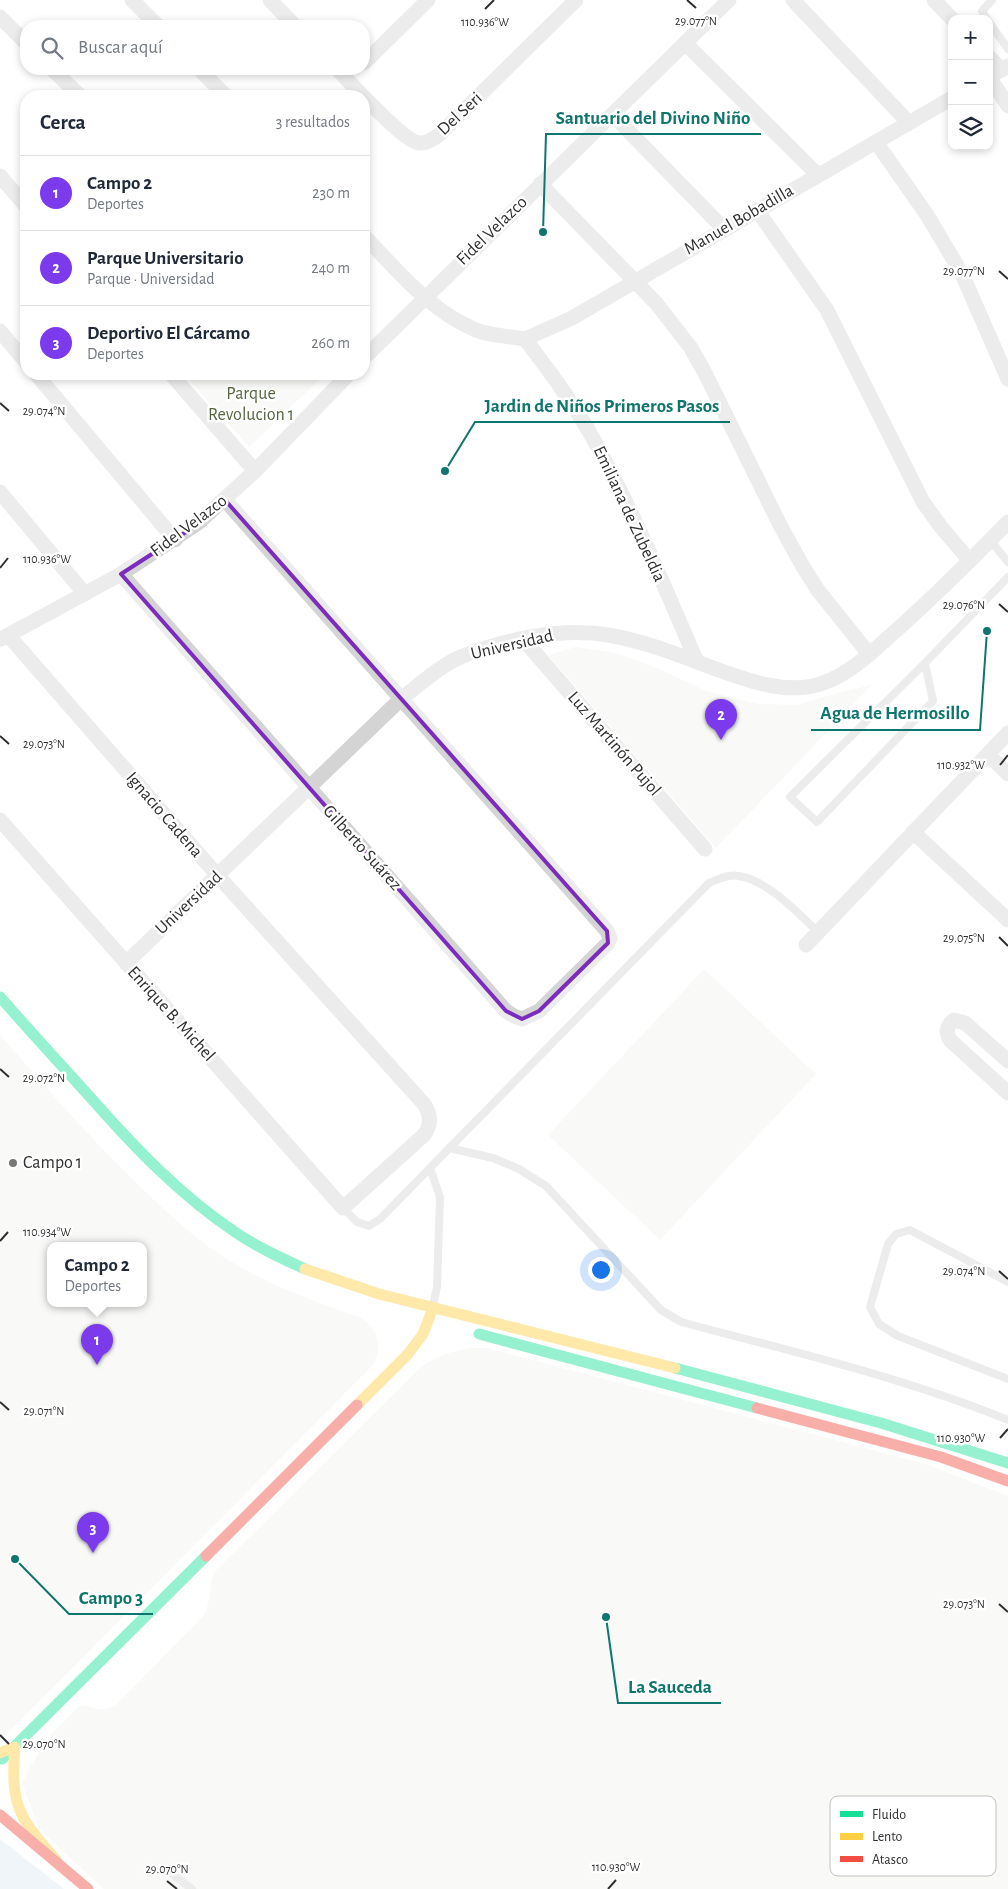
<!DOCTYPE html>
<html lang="es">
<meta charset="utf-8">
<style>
body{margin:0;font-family:"Alegreya Sans",sans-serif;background:#f6f6f7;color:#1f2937}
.controls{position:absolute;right:15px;top:15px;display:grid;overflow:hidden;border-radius:10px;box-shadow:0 2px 8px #0003}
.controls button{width:45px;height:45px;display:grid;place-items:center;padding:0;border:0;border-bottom:1px solid #e0e1e3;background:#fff;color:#1f2937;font:25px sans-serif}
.you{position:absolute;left:600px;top:1269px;width:18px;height:18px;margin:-12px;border:4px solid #fff;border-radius:50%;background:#1a73e8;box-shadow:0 0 0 8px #1a73e833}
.badge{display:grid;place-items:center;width:32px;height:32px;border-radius:50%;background:#7c3aed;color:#fff;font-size:16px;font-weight:700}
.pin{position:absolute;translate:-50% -41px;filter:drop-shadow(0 1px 2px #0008)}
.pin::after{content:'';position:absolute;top:26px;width:18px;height:15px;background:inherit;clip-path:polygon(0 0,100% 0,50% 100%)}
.popup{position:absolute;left:47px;top:1242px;width:100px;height:65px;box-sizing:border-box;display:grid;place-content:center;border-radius:10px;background:#fff;filter:drop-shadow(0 1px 4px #0005);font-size:16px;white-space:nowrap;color:#747a83}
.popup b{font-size:19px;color:#1f2937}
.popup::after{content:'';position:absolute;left:50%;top:100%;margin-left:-10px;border:10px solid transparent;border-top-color:#fff}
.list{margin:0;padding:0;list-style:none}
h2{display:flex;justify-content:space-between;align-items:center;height:65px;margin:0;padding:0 20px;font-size:21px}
h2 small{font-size:16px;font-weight:400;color:#747a83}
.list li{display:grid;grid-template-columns:32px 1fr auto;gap:15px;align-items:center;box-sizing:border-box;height:75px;padding:0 20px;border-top:1px solid #e0e1e3}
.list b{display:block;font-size:19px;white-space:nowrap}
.list p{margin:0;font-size:16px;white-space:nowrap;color:#747a83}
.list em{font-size:16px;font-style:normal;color:#747a83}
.icon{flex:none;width:28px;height:28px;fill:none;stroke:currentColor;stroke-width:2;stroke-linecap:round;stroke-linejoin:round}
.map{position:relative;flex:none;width:1008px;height:1889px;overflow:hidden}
.search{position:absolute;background:#fff;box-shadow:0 2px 8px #0003;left:20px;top:20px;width:350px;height:55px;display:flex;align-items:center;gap:12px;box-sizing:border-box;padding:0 18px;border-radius:20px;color:#747a83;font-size:19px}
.panel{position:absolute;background:#fff;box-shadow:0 2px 8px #0003;left:20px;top:90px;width:350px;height:290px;border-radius:20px}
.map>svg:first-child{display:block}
.green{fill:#f1f4ed;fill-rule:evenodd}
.water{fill:#dbe9f0}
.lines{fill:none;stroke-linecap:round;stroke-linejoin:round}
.lane{stroke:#d4d4d4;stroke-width:8}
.street{stroke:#d4d4d4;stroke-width:15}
.fast{stroke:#16e098;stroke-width:11}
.slow{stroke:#ffcf43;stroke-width:11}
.jam{stroke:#f24e42;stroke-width:11}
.marked{fill:none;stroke:#7b2cbf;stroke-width:4;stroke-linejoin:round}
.ticks{fill:none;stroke:#2f2f2f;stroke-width:2}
.poi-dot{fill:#787878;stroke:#fff;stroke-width:2}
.labels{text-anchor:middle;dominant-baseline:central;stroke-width:5;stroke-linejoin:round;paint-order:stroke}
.street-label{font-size:18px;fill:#2f2f2f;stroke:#fff}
.park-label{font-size:18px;fill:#566740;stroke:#fff}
.poi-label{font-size:18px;fill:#2f2f2f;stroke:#fff;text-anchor:start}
.key{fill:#fff;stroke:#c1c1c1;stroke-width:1}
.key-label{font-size:14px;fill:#2f2f2f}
.ticks-label{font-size:12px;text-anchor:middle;fill:#2f2f2f;stroke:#fff;stroke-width:5;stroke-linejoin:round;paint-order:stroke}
.leader{fill:none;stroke:#0f766e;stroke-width:2}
.callout-dot{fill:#0f766e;stroke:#fff;stroke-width:2}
.callout-label{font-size:19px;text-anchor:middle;font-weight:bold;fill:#0f766e;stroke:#fff;stroke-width:5;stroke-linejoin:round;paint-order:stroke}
</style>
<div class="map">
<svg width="1008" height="1889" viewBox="0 0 1008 1889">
<rect width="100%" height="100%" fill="#fff"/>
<g class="green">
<path d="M184 374H325L249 447Z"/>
<path d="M576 647 616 653 662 670 706 691 758 704 797 705 837 693 872 685 716 848 548 655Z"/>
<path d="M704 969 816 1074 660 1240 548 1135Z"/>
<path d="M0 1035C47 1088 93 1142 145 1191 170 1216 197 1240 227 1259 268 1285 314 1301 359 1317 379 1328 384 1347 372 1366L0 1741ZM51 1246H143V1304H51Z"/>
<path d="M471 1348H487L926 1464 1008 1496V1889H104L39 1829 22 1783 45 1741 78 1707C94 1702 97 1716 116 1705L205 1614C211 1599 208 1584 216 1570L416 1372C432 1358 449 1351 471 1348Z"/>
</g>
<path class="water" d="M0 1839 64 1889H0Z"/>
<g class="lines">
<g class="lane">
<path d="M987 19 982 11 992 0"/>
<path d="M989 22 1008 49"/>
<path d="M990 540 1008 562"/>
<path d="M925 663 933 701 817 822 790 797 925 663 1008 577"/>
<path d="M449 1148 493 1158 519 1169 546 1186 661 1310 681 1322C791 1351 902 1377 1008 1420"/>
<path d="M430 1168 440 1197 437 1287 433 1306"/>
<path d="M343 1208 357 1222 369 1226 380 1219 709 883C719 879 728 874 739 876 767 880 798 913 818 932"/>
<path d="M1008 1282 910 1230 896 1234 888 1244 870 1307 879 1324 898 1336 1008 1379"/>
<path d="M164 1868 192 1889"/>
</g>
<g class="street">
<path d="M132 0 158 26"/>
<path d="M270 0 295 26"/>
<path d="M793 0 909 123"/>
<path d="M934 0 952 19"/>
<path d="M0 17 26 43"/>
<path d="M685 43 818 175"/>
<path d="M989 57 1002 70"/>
<path d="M364 63 428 0"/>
<path d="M52 69 80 96"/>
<path d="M199 69 226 96"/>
<path d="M337 69C351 83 403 141 419 143 427 144 434 138 440 134L576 0"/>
<path d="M989 77 1008 106"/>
<path d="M989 77 1008 66"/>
<path d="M613 115 724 229"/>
<path d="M876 142 927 215 962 274 1008 379"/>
<path d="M0 176 26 206"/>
<path d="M540 184 656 303 691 348 706 375 780 525 802 565 817 589 869 654"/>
<path d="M757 210 827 310 923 502 941 527 970 561"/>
<path d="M364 236C398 271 430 311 476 330 490 336 510 336 525 339 550 372 575 405 595 442 634 513 665 588 697 662"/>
<path d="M0 331 26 362"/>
<path d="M525 339 572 318 952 98"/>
<path d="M364 358 729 0"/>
<path d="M36 374 175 540"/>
<path d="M171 374 255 471"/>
<path d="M0 492 85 594"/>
<path d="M121 574 506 1011 514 1016 522 1019 539 1011 608 943 610 938 607 931 225 500"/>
<path d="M1 639 121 574 198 523 255 471 349 374"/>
<path d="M523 639 705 849"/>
<path d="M988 754 1008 774"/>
<path d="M0 820 343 1208 424 1135C432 1123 431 1116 424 1104L218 876 8 635"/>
<path d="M913 832 1008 920"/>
<path d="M806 945 1008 733"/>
<path d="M126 963 401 699C419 685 436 669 456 659 500 640 561 627 608 635 644 641 679 655 713 668 746 680 789 696 823 683 849 674 871 653 891 635 932 599 970 561 1008 522"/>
<path d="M1008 1061 965 1023 954 1020C946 1026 945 1033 951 1041L1008 1093"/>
</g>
<g class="fast">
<path d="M0 997C30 1031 61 1065 91 1098 135 1148 180 1195 235 1232 257 1247 281 1258 305 1269"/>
<path d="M479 1334 757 1408"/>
<path d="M675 1368 881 1423 1008 1463"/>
<path d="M2 1759 206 1556"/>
</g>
<g class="slow">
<path d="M305 1269 379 1294 675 1368"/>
<path d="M357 1405 408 1354 423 1334 433 1308"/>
<path d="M0 1753 15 1747C10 1806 19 1818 57 1861"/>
</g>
<g class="jam">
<path d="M757 1408 941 1457 1008 1481"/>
<path d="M206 1556 357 1405"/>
<path d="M0 1815 88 1889"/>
</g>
</g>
<path d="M0 0H1008V1889H0ZM225 500 607 931 608 943 539 1011 522 1019 506 1011 121 574 189 530Z" fill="#fff" fill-opacity=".55" fill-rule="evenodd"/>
<path class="marked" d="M225 500 607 931 608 943 539 1011 522 1019 506 1011 121 574 189 530Z"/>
<path class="ticks" d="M687 0 696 8M485 9 494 0M999 271 1008 279M0 403 9 411M0 568 8 558M999 604 1008 612M0 736 9 744M1000 765 1008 755M999 937 1008 946M0 1069 9 1077M0 1241 8 1232M999 1271 1008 1279M0 1402 9 1410M1000 1438 1008 1429M999 1604 1008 1612M0 1735 9 1744M167 1881 177 1889M608 1889 616 1880"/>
<circle class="poi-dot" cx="13" cy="1163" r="5"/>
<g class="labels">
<g class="street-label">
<text transform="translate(460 114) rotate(-43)">Del Seri</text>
<text transform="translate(739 220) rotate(-30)">Manuel Bobadilla</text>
<text transform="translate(492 231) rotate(-44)">Fidel Velazco</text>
<text transform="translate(629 514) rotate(65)">Emiliana de Zubeldia</text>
<text transform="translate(189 526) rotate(-37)">Fidel Velazco</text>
<text transform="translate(512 645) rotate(-13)">Universidad</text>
<text transform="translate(614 744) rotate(49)">Luz Martinón Pujol</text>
<text transform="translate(164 815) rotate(49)">Ignacio Cadena</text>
<text transform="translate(362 848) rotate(48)">Gilberto Suárez</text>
<text transform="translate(189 903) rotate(-43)">Universidad</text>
<text transform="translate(171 1014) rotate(48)">Enrique B. Michel</text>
</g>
<g class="park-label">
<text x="251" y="394">Parque<tspan x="251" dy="21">Revolucion 1</tspan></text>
</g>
<g class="poi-label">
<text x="23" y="1163">Campo 1</text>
</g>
</g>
<rect x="830" y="1796" width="166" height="80" rx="8" class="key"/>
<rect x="840" y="1811" width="23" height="6" fill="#16e098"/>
<rect x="840" y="1833" width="23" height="7" fill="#ffcf43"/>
<rect x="840" y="1856" width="23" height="6" fill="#f24e42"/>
<g class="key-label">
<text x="872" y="1819">Fluido</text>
<text x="872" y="1841">Lento</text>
<text x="872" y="1864">Atasco</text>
</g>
<g class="ticks-label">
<text x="696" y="25">29.077°N</text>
<text x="485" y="26">110.936°W</text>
<text x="964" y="275">29.077°N</text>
<text x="44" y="415">29.074°N</text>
<text x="47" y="563">110.936°W</text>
<text x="964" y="609">29.076°N</text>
<text x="44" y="748">29.073°N</text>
<text x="961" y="769">110.932°W</text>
<text x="964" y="942">29.075°N</text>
<text x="44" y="1082">29.072°N</text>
<text x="47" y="1236">110.934°W</text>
<text x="964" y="1275">29.074°N</text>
<text x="44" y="1415">29.071°N</text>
<text x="961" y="1442">110.930°W</text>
<text x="964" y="1608">29.073°N</text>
<text x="44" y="1748">29.070°N</text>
<text x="616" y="1871">110.930°W</text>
<text x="167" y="1873">29.070°N</text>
</g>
<path class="leader" d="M543 232L546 134H761M445 471L475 422H730M987 631L980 730H811M15 1559L69 1614H153M606 1617L618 1703H721"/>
<g class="callout-dot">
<circle cx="543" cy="232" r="5"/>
<circle cx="445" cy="471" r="5"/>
<circle cx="987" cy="631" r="5"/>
<circle cx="15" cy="1559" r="5"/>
<circle cx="606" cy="1617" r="5"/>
</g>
<g class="callout-label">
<text x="653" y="124">Santuario del Divino Niño</text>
<text x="602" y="412">Jardin de Niños Primeros Pasos</text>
<text x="895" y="719">Agua de Hermosillo</text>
<text x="111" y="1604">Campo 3</text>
<text x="670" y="1693">La Sauceda</text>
</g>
</svg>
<div class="controls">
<button>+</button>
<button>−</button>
<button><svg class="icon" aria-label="layers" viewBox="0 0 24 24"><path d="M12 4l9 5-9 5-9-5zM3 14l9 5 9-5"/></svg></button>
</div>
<div class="you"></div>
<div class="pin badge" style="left:97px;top:1365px">1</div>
<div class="popup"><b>Campo 2</b>Deportes</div>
<div class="pin badge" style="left:721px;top:740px">2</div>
<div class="pin badge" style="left:93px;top:1553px">3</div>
<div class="search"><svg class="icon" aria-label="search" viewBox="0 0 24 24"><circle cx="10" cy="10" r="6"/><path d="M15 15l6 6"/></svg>Buscar aquí</div>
<section class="panel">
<h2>Cerca<small>3 resultados</small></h2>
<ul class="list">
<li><span class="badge">1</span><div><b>Campo 2</b><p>Deportes</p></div><em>230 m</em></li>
<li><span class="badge">2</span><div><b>Parque Universitario</b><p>Parque · Universidad</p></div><em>240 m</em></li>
<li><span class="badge">3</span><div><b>Deportivo El Cárcamo</b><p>Deportes</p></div><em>260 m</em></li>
</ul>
</section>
</div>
